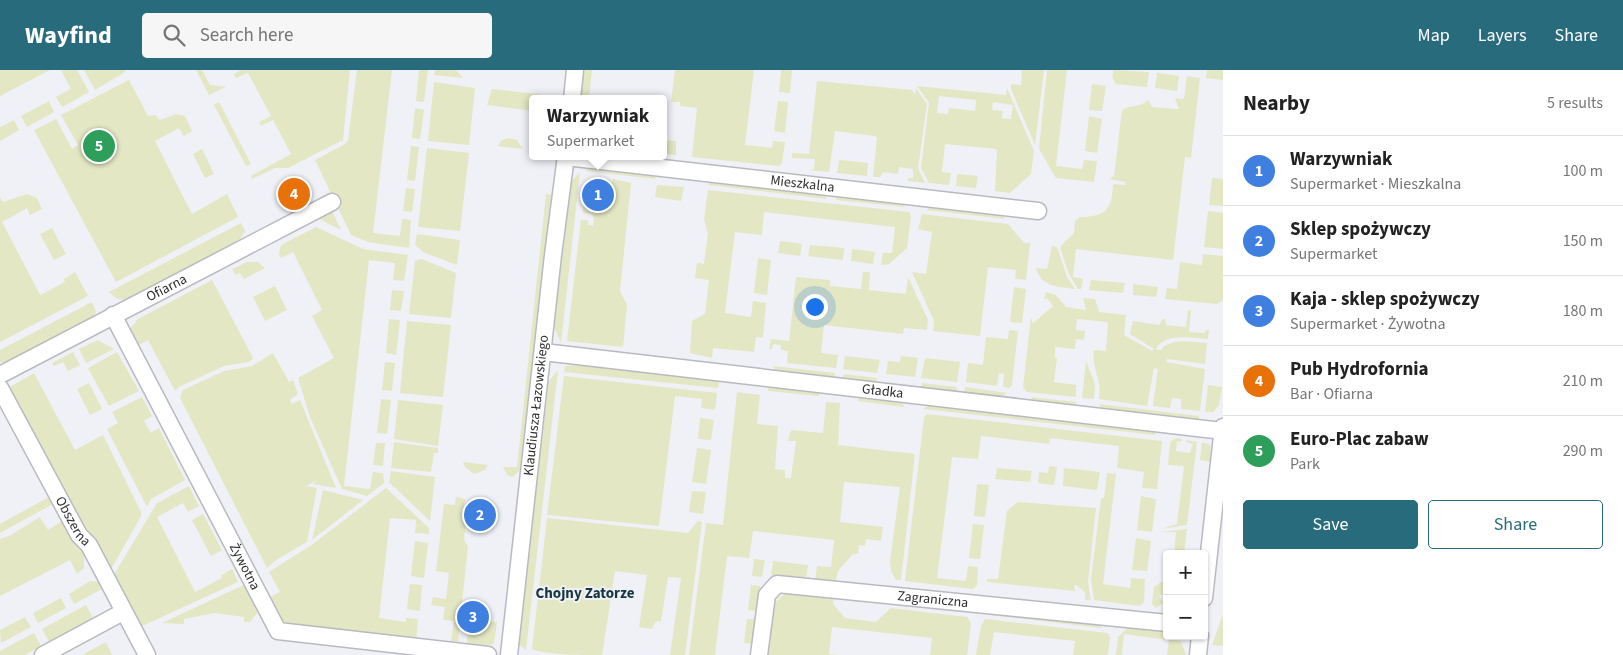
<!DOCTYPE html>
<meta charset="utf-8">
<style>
body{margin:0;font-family:"Source Sans 3",sans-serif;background:#f6f6f6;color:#222}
.controls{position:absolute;right:15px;bottom:15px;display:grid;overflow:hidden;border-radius:5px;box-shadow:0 1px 4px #0004}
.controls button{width:45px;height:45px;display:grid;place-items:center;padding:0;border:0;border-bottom:1px solid #e0e0e0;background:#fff;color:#222;font:25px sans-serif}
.you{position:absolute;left:814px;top:236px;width:18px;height:18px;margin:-12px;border:4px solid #fff;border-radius:50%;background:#1a73e8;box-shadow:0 0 0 8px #1a73e833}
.badge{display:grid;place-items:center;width:32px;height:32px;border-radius:50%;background:#276b7c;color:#fff;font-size:16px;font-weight:700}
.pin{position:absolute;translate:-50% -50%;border:2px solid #fff;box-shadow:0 1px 5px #0006}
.popup{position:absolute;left:529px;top:25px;width:138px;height:65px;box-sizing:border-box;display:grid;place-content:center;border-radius:5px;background:#fff;filter:drop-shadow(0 1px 4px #0005);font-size:16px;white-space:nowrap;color:#767676}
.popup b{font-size:19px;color:#222}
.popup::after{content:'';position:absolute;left:50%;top:100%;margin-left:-10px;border:10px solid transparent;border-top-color:#fff}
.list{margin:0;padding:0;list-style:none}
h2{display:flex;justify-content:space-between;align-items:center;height:65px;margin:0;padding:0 20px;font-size:21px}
h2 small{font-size:16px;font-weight:400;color:#767676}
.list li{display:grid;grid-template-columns:32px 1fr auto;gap:15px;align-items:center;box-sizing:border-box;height:70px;padding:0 20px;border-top:1px solid #e0e0e0}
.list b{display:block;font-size:19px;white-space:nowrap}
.list p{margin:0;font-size:16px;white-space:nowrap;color:#767676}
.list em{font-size:16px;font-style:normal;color:#767676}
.actions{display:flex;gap:10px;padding:15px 20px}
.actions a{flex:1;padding:11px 0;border:1px solid #276b7c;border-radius:5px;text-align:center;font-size:18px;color:#276b7c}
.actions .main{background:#276b7c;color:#fff}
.icon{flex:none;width:28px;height:28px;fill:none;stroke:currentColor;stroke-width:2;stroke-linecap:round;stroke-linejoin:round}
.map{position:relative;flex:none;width:1223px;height:585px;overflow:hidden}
header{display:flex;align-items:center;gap:30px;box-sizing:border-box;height:70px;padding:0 25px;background:#276b7c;color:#fff}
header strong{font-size:24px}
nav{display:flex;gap:28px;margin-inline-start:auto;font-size:18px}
.search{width:350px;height:45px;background:#f6f6f6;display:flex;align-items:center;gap:12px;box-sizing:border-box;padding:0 18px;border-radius:5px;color:#767676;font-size:19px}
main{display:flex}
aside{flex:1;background:#fff}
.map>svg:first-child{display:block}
.green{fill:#e4e7c3;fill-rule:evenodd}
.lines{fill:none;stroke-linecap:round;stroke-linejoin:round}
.minor-casing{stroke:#b8bac0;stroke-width:19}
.minor{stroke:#fff;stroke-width:16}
.labels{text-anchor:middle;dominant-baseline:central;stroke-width:4;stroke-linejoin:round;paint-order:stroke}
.street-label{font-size:14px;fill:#2d2e30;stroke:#eff1f7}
.neighbourhood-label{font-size:15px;font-weight:bold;fill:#17373f;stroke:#eff1f7}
</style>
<header>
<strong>Wayfind</strong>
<div class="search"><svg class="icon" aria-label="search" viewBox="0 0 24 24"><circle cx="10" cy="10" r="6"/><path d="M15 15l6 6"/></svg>Search here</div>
<nav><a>Map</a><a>Layers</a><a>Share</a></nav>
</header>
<main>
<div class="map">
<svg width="1223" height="585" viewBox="0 0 1223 585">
<rect width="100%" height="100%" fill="#eff1f7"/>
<g class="green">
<path d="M0 0H50L0 26Z"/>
<path d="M61 0H77L89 22 62 37 56 27 71 19Z"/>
<path d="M84 0H124L125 2 95 20Z"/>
<path d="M196 0H202L210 15 226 17 209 25Z"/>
<path d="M241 0H350L343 70 288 98H275L252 109 251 106 291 84 273 50 261 56 259 52 271 46 248 3 236 8 234 4Z"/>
<path d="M357 0H392L373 163 400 166 402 149 411 150 409 178 368 172 351 165 315 90 345 74 348 70Z"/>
<path d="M419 0H428L424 32 416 31Z"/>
<path d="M435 0H456L463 8 434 5Z"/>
<path d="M583 0H592L589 29H580Z"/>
<path d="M675 0H754L745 75 772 78 773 71 785 72 782 93 779 96 692 87 697 38 680 36V32H671Z"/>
<path d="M781 0H792L790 23 779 22Z"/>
<path d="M1022 0H1044L1035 75 1011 19V14L1021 15Z"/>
<path d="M1047 0H1067L1056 96 1082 99 1084 90 1097 91 1094 112 1056 108 1039 79Z"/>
<path d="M1114 0 1149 2 1147 17 1116 14 1112 7Z"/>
<path d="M1207 0H1223V10L1206 8Z"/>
<path d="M1157 3 1179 6 1177 21 1155 18Z"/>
<path d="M1187 6 1200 8 1191 88 1185 87 1173 190 1076 179 1073 207 1083 209 1081 219H1078L1069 204 1060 177 1074 163 1075 151 1080 147C1106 147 1112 139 1113 114L1125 115V112L1109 109 1114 106 1122 40C1130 35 1142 37 1148 30L1152 37 1179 39 1175 28 1184 29Z"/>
<path d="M129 10 148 46 155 45 160 50 176 44 185 46 192 61 184 66 179 58 155 71 192 144 227 124 238 147 116 212 34 60 56 49 72 79 78 75 61 45Z"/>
<path d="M817 11 912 20 915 24 916 18 927 34 918 98 925 113 908 111V108H913V99L899 97 898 104 883 102 880 107H873L877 67 874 66 835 61 829 102 808 100 814 99 815 89 792 88V83L809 84Z"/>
<path d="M434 12 475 18 469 75 428 71Z"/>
<path d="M1092 14 1106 16 1102 41 1089 40Z"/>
<path d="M917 16 1006 25 1007 18 1034 81 1031 104 1010 123 995 121 997 79 945 74 942 102 951 103 949 115 929 113 921 98 929 33ZM939 26 976 30 975 41 949 38 948 44 937 43ZM993 32 1013 35 1011 49 1002 48 1003 41 992 40Z"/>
<path d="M492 19 539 24V29H533V41L487 35Z"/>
<path d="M49 31 54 42 27 57 21 46Z"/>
<path d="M778 31 788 32 785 63 774 61Z"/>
<path d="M219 32 251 94 246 96 214 35Z"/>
<path d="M415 38 424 40 420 69 412 68Z"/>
<path d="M1089 46 1102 49 1097 83 1085 81Z"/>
<path d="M14 50 19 60 0 71V57Z"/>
<path d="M509 68 517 70 523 79 498 76 502 70Z"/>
<path d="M663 70 676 71V85L663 84Z"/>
<path d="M411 76 419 77 415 111 407 110Z"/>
<path d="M427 78 469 83 460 161 418 157Z"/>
<path d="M202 79 214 104 205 108 193 84Z"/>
<path d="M841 90 868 93 867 106 837 103 839 91Z"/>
<path d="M595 97 656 105 655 109 587 101 586 99Z"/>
<path d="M580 102 561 273 554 257 571 112Z"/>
<path d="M957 104 978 106 976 118 956 116Z"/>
<path d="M1212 108 1223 109V136L1209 135Z"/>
<path d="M613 109 631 113 620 221 627 235 623 277 567 271 581 150H588V155L593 156 594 147 591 144 583 143V133L607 136 608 128H613V121L609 120Z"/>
<path d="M709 110 827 123 826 129 709 115Z"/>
<path d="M657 115 684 117 681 131 655 127Z"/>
<path d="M406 118 415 119 412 142 403 141Z"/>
<path d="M708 120 909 142 911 145 907 178 889 194 881 195 883 183H892L895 157 764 142 762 165 735 162 725 243 751 247 753 231 766 233 763 268 756 267 754 282 713 278 712 288 690 283 692 251 705 244 709 210 695 208 697 193 704 194 708 164 704 149Z"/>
<path d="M27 124 37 128 42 139 30 145 27 138 2 152 40 225 65 212 64 209 75 202 88 226 0 272V127L3 132Z"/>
<path d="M546 124 551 125 520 400 513 407 508 406 503 397H517Z"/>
<path d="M837 124 901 132 905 137 836 130Z"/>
<path d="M932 135 999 143 1005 149 927 140Z"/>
<path d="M331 139 341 160 317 148Z"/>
<path d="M1208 141 1223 143V179L1204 177Z"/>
<path d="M922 144 1008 154 1024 173H1030L1026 210 1015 209 1016 200 988 197 980 266 933 261 934 251 912 202 926 204 932 162 918 159Z"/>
<path d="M241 153 245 161 238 172 128 230 117 229 109 222Z"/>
<path d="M316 157 363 179 408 185 404 211 393 210 395 193 369 190 344 416 370 419 373 402 383 403 384 413 367 426 342 419 310 347 298 308 334 288 312 246 322 240 293 182 281 188 279 184 281 175Z"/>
<path d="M52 158 66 184 54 190 40 164Z"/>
<path d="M417 164 460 170 457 195 423 182 415 174Z"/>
<path d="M780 171 802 174 800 186 778 183Z"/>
<path d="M810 175 844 178 843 190 808 186Z"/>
<path d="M1052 176 1057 177 1067 207 1075 219C1059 217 1041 217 1036 198L1047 199Z"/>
<path d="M852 179 875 182 873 194 851 191Z"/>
<path d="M1203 184 1223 186V230L1217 234 1165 229 1167 218 1177 219 1180 192 1202 195Z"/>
<path d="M758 188 771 190 767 225 754 223Z"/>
<path d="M422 189 456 203 451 248 409 244 415 191Z"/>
<path d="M247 192H258L265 198 244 209 240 203 236 205 232 199Z"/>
<path d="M863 202H870L869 220 906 224 908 207 928 250 927 260 904 258 903 264 824 255 821 283 838 285 836 298 787 293 788 281 781 280V275L773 274 772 279H769L771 269 789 271 796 207 830 210V216L861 219Z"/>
<path d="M212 210 253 288 249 292 224 296 179 317 175 321 148 270 137 276 130 259 138 249Z"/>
<path d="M1091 210 1125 213 1123 223 1089 220Z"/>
<path d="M1133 214 1158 217 1156 227 1133 225Z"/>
<path d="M275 216 287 240 265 251 253 227Z"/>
<path d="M1014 217 1026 219 1022 253 1010 252Z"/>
<path d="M392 220 404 221 401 241 390 240Z"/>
<path d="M1046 222 1056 225 1066 237 1086 240 1083 228 1095 229 1099 242 1126 245 1124 265 1152 281 1154 279 1130 264 1133 251 1159 255 1163 249H1165L1166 255 1186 257 1188 240H1191L1189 262 1205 263 1206 260H1209L1208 269C1193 268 1164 262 1156 279L1161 280C1170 267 1193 272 1207 273L1205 294 1167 289 1166 292 1205 299 1200 341 1181 339V329L1172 328 1170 338 1153 336 1158 299 1154 298 1147 336 1099 329C1103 309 1091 299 1094 280L1106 281 1108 252 1077 249 1076 260 1085 261 1084 270 1076 269 1075 279 1055 277V288H1057L1054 312 1076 315V327L1027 322 1023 317 1031 247 1033 253 1053 236 1047 228 1044 230Z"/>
<path d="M92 232 96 242 91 249 7 293 0 292V280Z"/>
<path d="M389 249 400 250 396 285 386 283Z"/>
<path d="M407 251 451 255 443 327 400 323Z"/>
<path d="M1009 260 1018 261 1012 315 1009 318 1003 317 1004 304 999 303 997 316 966 312 968 293 983 295 986 267 1008 269Z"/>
<path d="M98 270 114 279 86 293 79 279Z"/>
<path d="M73 282 80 295 68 301 63 292 54 296 52 293Z"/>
<path d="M117 282 139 321 109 336 88 298Z"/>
<path d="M273 283 289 312 293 310 298 324 290 330 292 334 300 330 336 418 313 414 317 410 306 416 317 418 307 472 276 490 267 498 180 328 183 320 224 301 252 296Z"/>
<path d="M845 286 880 290 877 303 843 299Z"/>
<path d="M901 286 918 288 915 307 886 304 888 291 900 292Z"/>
<path d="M925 288 960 292 957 312 921 308Z"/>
<path d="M1086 291 1095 314 1094 329 1082 328Z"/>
<path d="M385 292 395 293 392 321 382 320Z"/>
<path d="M587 295 719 310 718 318 564 302 565 296Z"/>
<path d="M773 296 835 303 834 309 778 303Z"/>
<path d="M558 300 526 580 518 574 549 311Z"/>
<path d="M34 303 75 380 103 365 141 442V446L109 503 83 463 5 320Z"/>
<path d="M844 304 877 308 876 314 843 310Z"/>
<path d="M564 306 717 323 715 340 701 338 702 329 675 326 659 456 547 445Z"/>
<path d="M89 313 102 339 90 345 77 319Z"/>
<path d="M922 313 957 317 956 324 921 319Z"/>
<path d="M1208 315 1222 317 1219 335 1213 342H1205Z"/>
<path d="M768 316 819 322V326L768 321Z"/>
<path d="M965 317 1007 323 1000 328 964 324Z"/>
<path d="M737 322 760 325 757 354 778 356 775 399 785 400V408H791L796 371H788L791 360 823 363 826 332 840 333 838 375 915 384 901 510H896L891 501 890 491 900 417 844 412 840 452 883 457 881 471 866 469 865 476 859 475 858 484H853L838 501 835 513 815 511 817 496 831 497 834 470 753 461 749 488 727 486 715 585H689L706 453 723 455Z"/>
<path d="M861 326 902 333 904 337 857 331Z"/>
<path d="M142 327 152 346 144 351 151 363 159 358 185 410 151 429 147 437 107 359 118 353 112 342Z"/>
<path d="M1031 327 1076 332V337L1034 332Z"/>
<path d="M381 329 391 330 387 364 377 363Z"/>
<path d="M398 330 443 335 438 376 394 369Z"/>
<path d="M931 334 1152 359 1156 365 923 339Z"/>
<path d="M1099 334 1199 346V349L1194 350 1102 339Z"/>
<path d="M927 344 1162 371 1157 419 1142 418 1144 402 1117 398 1119 376 1050 368 1049 374 981 366 978 389 952 387 937 508 966 511 968 496 978 497 977 515 973 519 905 511 924 347Z"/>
<path d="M700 348 714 350 711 370 698 369Z"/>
<path d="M1176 368 1182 369 1181 372 1177 371 1176 381 1190 383 1193 374 1186 372V370L1197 372 1187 455 1161 459 1177 454 1184 396 1168 395 1170 372Z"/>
<path d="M394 372 438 378V383H434L431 402 391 398Z"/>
<path d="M1202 372 1210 375 1212 392 1200 390Z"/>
<path d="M376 373H385L383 396 373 395Z"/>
<path d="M697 378 711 380 706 414 692 412Z"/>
<path d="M463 392 488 395 485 400 474 404 465 397Z"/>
<path d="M1049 396 1057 397 1054 415 1038 413 1039 402 1048 403Z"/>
<path d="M997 398 1032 401 1030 412 995 409Z"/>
<path d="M1064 398 1100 402 1097 420 1063 416Z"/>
<path d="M391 401 435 407 430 451 389 412Z"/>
<path d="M1107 403 1116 404 1103 514 1130 518 1131 508 1145 509 1144 532 1140 536 1094 530 1091 509 1101 428H1104Z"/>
<path d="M977 414 989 415 985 447 974 446Z"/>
<path d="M189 416 199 436 188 442 183 433 157 447 195 522 222 508 221 505 232 499 238 512 138 558 112 508 157 433Z"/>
<path d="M386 418 429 458V464L415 463 416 450 390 448 379 548 406 552V548L418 549 416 573 287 556 278 546 269 528 280 522 269 502 313 474Z"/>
<path d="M323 420 363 430 312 470Z"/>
<path d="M692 421 706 422 703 444 689 442Z"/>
<path d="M1141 426 1156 429 1152 462 1137 460Z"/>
<path d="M49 427 53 434 0 463V454Z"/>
<path d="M456 427 465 429C463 439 463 447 465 457 466 465 461 469 468 476L458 572 451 571 454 551 443 550 445 537 431 535 433 527 446 529 449 503 436 501 444 434 455 435Z"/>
<path d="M1018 432 1096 438 1088 512 1091 530H1085V522L1076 515H1074L1075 521 987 512V509H998L1007 441Z"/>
<path d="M203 444 222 480 211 486 192 450Z"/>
<path d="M40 447 48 460 62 451 74 472 84 484V498L77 504 70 490 0 526V469L11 465Z"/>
<path d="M547 448 688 463 698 451 702 452 685 585H670L681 508 668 507 661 551 655 552 652 559 639 557 647 505 615 501 602 585C587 585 543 585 532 579Z"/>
<path d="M973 454 984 455 980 489 969 488Z"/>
<path d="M1187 459 1184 484H1174L1176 462H1160Z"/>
<path d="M1136 468 1151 471 1147 501 1132 500Z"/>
<path d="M415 471 428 473 424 508 411 506Z"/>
<path d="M754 489 765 490 762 507 752 506Z"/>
<path d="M773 491 808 495 806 510 771 505Z"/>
<path d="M90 511 101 512 104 518 74 534 69 524Z"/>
<path d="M1167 511V521L1159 526 1164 533 1156 538 1152 534 1154 517 1161 512Z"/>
<path d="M246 514 256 534 257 543 250 552H244V547L214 543 184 549V554L162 553Z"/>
<path d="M410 514 422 515 420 541 407 539Z"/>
<path d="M751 515 760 516 757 541 748 540Z"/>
<path d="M789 520 834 525 833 534 845 548 876 552 891 538 967 547 971 553 967 585H930L932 568 832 557 829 584 837 585H765L770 537Z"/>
<path d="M61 528 66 538 38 553 33 543Z"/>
<path d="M86 535 93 548 49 572 42 559Z"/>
<path d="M995 541 1098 553 1102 558 990 545Z"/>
<path d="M1223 544V576L1212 575Z"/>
<path d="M25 547 31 557 1 573 0 560Z"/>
<path d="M747 549H756L753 574 744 573Z"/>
<path d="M985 549 1107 563 1110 567 1108 585H1073L1075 571 994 562 990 585H976L981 556Z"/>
<path d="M487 551 497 552 494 573 491 575 467 574 468 554 486 556Z"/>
<path d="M1130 556 1167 561V566H1176L1175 570 1181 571 1186 585H1167L1169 570 1124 564 1122 585H1116L1118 567Z"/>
<path d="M34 563 41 576 25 585H0V581Z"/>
<path d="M106 572 112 585H82Z"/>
</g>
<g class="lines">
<defs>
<g id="minor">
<path d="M572 29 575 0"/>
<path id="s1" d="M566 87 1038 141"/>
<path id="s2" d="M113 245 278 561 488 585"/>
<path id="s3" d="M543 282 1223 361"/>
<path id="s4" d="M0 305 332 132"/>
<path id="s5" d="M0 318 79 465 89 475 147 585"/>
<path d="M1204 528 1223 357"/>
<path d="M43 585 123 542"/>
<path id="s6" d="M509 585 553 185 566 86"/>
<path id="s7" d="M759 585 767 525 777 514 1167 553"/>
<path d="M1198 585 1200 566"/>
</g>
</defs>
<use href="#minor" class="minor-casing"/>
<use href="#minor" class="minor"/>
</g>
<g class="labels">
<g class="street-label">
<text stroke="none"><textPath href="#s1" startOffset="238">Mieszkalna</textPath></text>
<text stroke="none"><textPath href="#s4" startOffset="188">Ofiarna</textPath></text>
<text stroke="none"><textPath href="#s3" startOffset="342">Gładka</textPath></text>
<text stroke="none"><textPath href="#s6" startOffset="251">Klaudiusza Łazowskiego</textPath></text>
<text stroke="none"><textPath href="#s5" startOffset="152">Obszerna</textPath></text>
<text stroke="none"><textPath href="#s2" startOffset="284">Żywotna</textPath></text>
<text stroke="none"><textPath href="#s7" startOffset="232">Zagraniczna</textPath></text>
</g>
<g class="neighbourhood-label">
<text x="585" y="523">Chojny Zatorze</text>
</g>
</g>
</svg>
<div class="controls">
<button>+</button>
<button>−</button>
</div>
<div class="you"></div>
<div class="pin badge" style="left:598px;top:125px;background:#3f7fe0">1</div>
<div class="popup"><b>Warzywniak</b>Supermarket</div>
<div class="pin badge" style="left:480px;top:445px;background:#3f7fe0">2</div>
<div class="pin badge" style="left:473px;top:547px;background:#3f7fe0">3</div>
<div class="pin badge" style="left:294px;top:124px;background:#e8710a">4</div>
<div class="pin badge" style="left:99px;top:76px;background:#2e9e5b">5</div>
</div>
<aside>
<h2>Nearby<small>5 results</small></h2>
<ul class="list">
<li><span class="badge" style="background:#3f7fe0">1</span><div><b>Warzywniak</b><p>Supermarket · Mieszkalna</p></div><em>100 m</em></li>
<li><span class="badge" style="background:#3f7fe0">2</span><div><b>Sklep spożywczy</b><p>Supermarket</p></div><em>150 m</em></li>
<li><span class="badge" style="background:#3f7fe0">3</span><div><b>Kaja - sklep spożywczy</b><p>Supermarket · Żywotna</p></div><em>180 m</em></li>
<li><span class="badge" style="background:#e8710a">4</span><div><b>Pub Hydrofornia</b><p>Bar · Ofiarna</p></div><em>210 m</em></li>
<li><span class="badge" style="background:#2e9e5b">5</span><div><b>Euro-Plac zabaw</b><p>Park</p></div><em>290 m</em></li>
</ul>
<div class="actions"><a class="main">Save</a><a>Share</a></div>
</aside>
</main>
